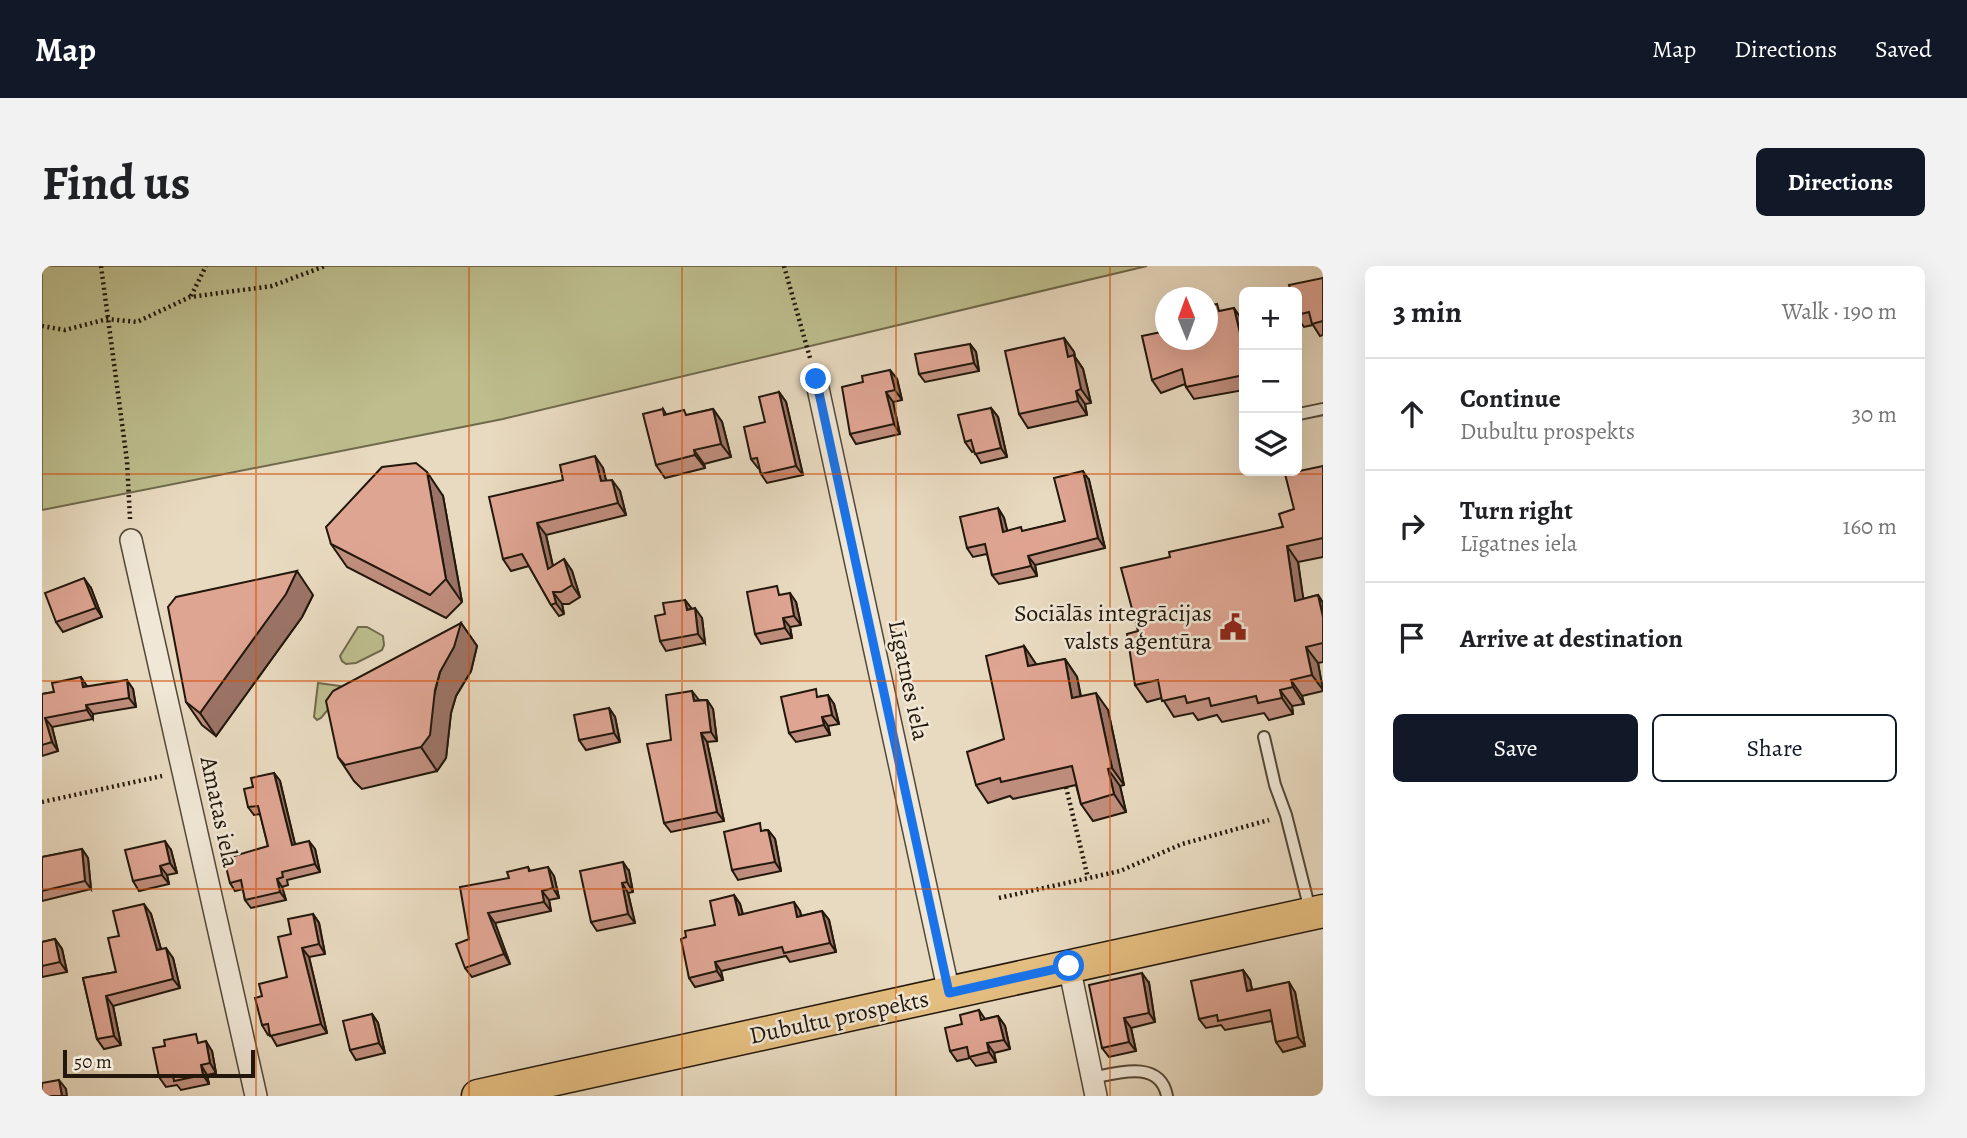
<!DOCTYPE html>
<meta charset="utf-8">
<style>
body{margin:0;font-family:Alegreya,serif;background:#f2f2f2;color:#202124}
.controls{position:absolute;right:21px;top:21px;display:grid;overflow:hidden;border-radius:10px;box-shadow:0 7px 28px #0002}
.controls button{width:63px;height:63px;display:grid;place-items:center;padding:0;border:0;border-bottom:2px solid #e0e0e0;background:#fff;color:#202124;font:35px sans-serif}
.compass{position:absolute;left:1113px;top:21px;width:63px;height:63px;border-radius:50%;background:#fff;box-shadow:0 7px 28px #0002;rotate:359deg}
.scale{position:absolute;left:21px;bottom:18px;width:192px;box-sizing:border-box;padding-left:7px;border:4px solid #21170b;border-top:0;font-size:19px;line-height:24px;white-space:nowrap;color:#21170b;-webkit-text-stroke:5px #f0e7d6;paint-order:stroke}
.stop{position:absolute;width:21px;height:21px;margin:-16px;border:5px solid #1a73e8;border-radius:50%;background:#fff}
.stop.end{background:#1a73e8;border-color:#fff;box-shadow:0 2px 7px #0008}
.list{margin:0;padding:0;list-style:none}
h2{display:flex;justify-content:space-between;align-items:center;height:91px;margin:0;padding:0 28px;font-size:30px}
h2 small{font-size:23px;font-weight:400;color:#757577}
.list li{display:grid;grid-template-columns:46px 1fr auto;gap:21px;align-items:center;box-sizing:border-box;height:112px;padding:0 28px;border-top:2px solid #e0e0e0}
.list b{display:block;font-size:26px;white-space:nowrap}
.list p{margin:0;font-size:23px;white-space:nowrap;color:#757577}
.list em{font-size:23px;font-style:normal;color:#757577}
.actions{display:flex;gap:14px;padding:21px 28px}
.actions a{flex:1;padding:16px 0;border:2px solid #111827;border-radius:10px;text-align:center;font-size:24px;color:#111827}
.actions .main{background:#111827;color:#fff}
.icon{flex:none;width:38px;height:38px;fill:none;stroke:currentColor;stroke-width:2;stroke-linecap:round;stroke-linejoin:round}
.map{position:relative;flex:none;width:1281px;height:830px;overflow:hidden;border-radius:10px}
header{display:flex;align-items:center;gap:42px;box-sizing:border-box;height:98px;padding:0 35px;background:#111827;color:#fff}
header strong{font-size:33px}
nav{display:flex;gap:38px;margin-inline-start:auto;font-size:24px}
.intro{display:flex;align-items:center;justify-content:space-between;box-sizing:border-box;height:168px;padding:0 42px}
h1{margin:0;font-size:49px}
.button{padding:18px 32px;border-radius:10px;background:#111827;color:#fff;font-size:24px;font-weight:700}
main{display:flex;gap:42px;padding:0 42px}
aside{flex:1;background:#fff;border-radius:10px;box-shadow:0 7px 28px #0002}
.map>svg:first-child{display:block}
.green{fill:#bdbd8d;stroke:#6f6a4c;stroke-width:2}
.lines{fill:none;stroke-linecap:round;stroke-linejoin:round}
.lane-casing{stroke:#534838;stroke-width:14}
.street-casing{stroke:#534838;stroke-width:24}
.primary-casing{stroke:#21170b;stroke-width:35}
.path{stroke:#21170b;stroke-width:4.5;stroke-dasharray:2 3.5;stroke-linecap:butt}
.lane{stroke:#f0e7d6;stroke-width:10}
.street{stroke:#f0e7d6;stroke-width:21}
.primary{stroke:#e4bd80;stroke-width:32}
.wall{fill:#c08e7e;stroke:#21170b;stroke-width:2}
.shaded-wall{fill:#9c7467;stroke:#21170b;stroke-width:2}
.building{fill:#dfa593;stroke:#21170b;stroke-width:2}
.route{stroke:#1a73e8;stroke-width:9}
.grid{fill:none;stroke:#d4520c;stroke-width:2;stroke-opacity:0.55}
.labels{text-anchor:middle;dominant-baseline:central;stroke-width:5;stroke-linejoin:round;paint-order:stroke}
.poi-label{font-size:24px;fill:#21170b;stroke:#f0e7d6;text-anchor:end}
.street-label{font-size:24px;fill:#21170b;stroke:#f0e7d6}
</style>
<header>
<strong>Map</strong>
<nav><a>Map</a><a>Directions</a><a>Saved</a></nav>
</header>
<div class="intro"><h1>Find us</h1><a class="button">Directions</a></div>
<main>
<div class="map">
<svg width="1281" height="830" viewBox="0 0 1281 830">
<rect width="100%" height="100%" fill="#e8dac0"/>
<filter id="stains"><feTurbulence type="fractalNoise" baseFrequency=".00286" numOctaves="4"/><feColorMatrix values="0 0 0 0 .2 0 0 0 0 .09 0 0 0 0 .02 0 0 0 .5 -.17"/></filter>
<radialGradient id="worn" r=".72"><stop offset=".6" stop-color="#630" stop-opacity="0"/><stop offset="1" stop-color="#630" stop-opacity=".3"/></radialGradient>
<g class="green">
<path d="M0 0H1105L461 153 0 244Z"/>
<path d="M316 361H325L341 370 342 379 340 384 314 397 304 398 300 395 298 390Z"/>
<path d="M276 417 298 420 303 423 279 452 275 454 272 451Z"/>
</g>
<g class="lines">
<defs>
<g id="lane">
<path d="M1257 148 1281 143"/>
<path d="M1222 471 1233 519 1244 549 1268 644"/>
<path d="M1050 812C1075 807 1118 793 1125 830"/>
</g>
<g id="street">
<path d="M774 113 907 727"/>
<path d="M89 274 214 830"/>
<path d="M1027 700 1054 830"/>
</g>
<path id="primary" d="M436 830 1281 645"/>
</defs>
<use href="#lane" class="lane-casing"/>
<use href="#street" class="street-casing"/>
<use href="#primary" class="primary-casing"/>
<g class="path">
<path d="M59 0 85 195 88 253"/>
<path d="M742 0 768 92"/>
<path d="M149 30 164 0"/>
<path d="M0 60 23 64 65 53 95 56 148 31 230 20 283 0"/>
<path d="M1024 521 1046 612"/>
<path d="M0 536 120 510"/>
<path d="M957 632 1078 605 1140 578 1227 554"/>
</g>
<use href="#lane" class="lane"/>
<use href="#street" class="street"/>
<use href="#primary" class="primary"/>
</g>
<g class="wall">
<path d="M1281 12V69L1278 70 1271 59 1262 61 1255 51V26Z"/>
<path d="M1180 45 1201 55 1202 59V124L1152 133 1144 121 1143 118 1119 127 1110 114 1124 74Z"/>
<path d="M1022 72 1032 86 1033 91 1041 103 1049 137 1043 138 1045 149 986 162 977 148Z"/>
<path d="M928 78 934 86 937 105 883 116 877 108Z"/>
<path d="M848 104 855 113 860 134 851 136 858 168 814 178 808 168 821 116Z"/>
<path d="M737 126 744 136 761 209 725 217 719 208 717 202H716L709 193 723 156Z"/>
<path d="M949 142 956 151 965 191 939 197 932 185 930 186 923 176Z"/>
<path d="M621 143 624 148 646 149 671 143 680 156 689 191 662 198 663 202 623 212 614 199Z"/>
<path d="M1281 200V291L1256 296 1261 333 1276 329 1281 337V396L1276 397 1281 425 1260 430 1262 438 1250 440 1251 448 1227 454 1222 447 1180 456 1175 449 1156 454 1151 447 1132 451 1120 432 1105 436 1093 419 1096 365 1128 291 1241 261Z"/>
<path d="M561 202 564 214 578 225 584 249 504 269 511 300 522 293 530 305 538 331 527 338H520L522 348 517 350 509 339 487 300 469 305 461 293 521 214Z"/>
<path d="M1047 214 1063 282 993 299 995 310 957 318 950 309 945 288 931 291 925 282 956 242 962 252 965 265H982L1023 255Z"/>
<path d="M401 230 420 336 404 352 305 301 289 278Z"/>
<path d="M49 322 60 351 21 366 14 356Z"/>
<path d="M271 329 260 351 174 470 160 459 144 436Z"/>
<path d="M741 329 754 336 759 359 748 361 750 372 719 378 713 368Z"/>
<path d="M643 334 650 343 660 352 663 377 624 385 618 375 623 348Z"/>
<path d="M419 357 435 380 429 405 414 430 409 447 404 492 395 505 320 523 312 515 296 491Z"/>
<path d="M982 380 994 399 1023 393 1035 411 1039 430 1066 444 1082 519 1078 520 1084 546 1051 555 1039 538 1034 519 971 533 968 530 946 537 934 519 962 473Z"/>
<path d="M45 420 91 423 94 441 51 448V453L10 461 16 485 0 490V428Z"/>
<path d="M779 430 792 438 797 458 786 460 788 469 754 476 747 467Z"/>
<path d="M657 434H665L671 443 675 475 665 476 682 555 629 566 622 557Z"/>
<path d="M567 442 573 451 578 476 544 484 537 474Z"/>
<path d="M232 507 238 515 253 578 273 583 278 606 245 614 246 619 240 621 244 634 209 642 203 634 201 623 193 625 188 617 226 580 218 548 212 549 206 541 211 521Z"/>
<path d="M723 564H726L733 573 739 605 696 614 690 604Z"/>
<path d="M40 583 46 592 49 623 0 635V591Z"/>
<path d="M129 584 135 607 125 609 127 618 97 625 91 615Z"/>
<path d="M486 601 488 605 512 610 517 632 507 634 509 645 453 657 468 698 430 711 423 702 427 673 467 612Z"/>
<path d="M587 605 591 626 586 627 593 657 555 665 549 656Z"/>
<path d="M692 629 698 638 701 648 758 645 759 650 780 645 787 654 794 686 748 696 744 690 679 705 681 714 653 721 647 712 644 671 673 659Z"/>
<path d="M109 648 119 683 131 692 138 722 71 740 79 779 62 783 55 773 41 712 74 706 77 670Z"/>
<path d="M271 648 277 657 283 688 267 691 285 767 235 780 228 768 226 769 220 759V730L245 711 249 668Z"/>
<path d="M13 673 20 683 25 706 0 711V676Z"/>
<path d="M1201 704 1208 714 1210 724 1253 726 1263 780 1241 786 1234 776 1230 755 1183 764 1179 759 1164 762 1157 753Z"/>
<path d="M1107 717 1113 756 1089 762 1094 785 1067 791 1060 782Z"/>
<path d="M937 744 943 753 956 750 963 760 968 783 952 787 954 796 934 800 928 792 915 795 908 785 920 758Z"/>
<path d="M330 748 336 757 343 787 314 794 308 784Z"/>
<path d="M160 776 170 785 174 807 165 809 167 818 139 824 135 819 124 821 117 811Z"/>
</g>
<g class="shaded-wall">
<path d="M1192 42 1201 55 1202 74 1198 67Z"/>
<path d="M1022 72 1032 86 1033 91 1041 103 1049 137 1039 123 1026 91Z"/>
<path d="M928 78 934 86 937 105 932 97Z"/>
<path d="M848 104 855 113 860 134 853 124Z"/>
<path d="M1034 125 1043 138 1045 149 1036 135Z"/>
<path d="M737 126 744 136 761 209 754 200Z"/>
<path d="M844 126 851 136 858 168 852 158Z"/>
<path d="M949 142 956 151 965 191 959 182Z"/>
<path d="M671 143 680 156 689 191 679 178Z"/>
<path d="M652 184 662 198 663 202 653 189Z"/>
<path d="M553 190 561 202 567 227 559 215Z"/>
<path d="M1041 205 1047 214 1063 282 1056 272Z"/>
<path d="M385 206 401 230 420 336 404 313Z"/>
<path d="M570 214 578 225 584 249 576 237Z"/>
<path d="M956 242 962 252 968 275 961 266Z"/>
<path d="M495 257 504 269 514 315 506 303Z"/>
<path d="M1245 280 1256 296 1264 351 1253 335Z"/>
<path d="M986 290 993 299 995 310 989 300Z"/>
<path d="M522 293 530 305 538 331 530 319Z"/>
<path d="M255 305 271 329 260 351 174 470 158 447Z"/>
<path d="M42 312 49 322 60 351 54 342Z"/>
<path d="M511 326 520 338 522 348 514 337Z"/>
<path d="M748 327 754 336 759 359 752 350Z"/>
<path d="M1276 329 1281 337V351Z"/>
<path d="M643 334 650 343 645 344Z"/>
<path d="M653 342 660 352 663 377 656 368Z"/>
<path d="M741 352 748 361 750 372 743 362Z"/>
<path d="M419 357 435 380 429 405 414 430 409 447 404 492 395 505 379 481 398 406Z"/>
<path d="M982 380 994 398 999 418 986 400Z"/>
<path d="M1264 381 1276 397 1281 424 1270 409Z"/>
<path d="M1023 393 1035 411 1042 450 1030 432Z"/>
<path d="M39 411 45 420 41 421Z"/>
<path d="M85 414 91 423 94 441 87 432Z"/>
<path d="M1249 414 1260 430 1262 438 1251 421Z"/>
<path d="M1238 424 1250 440 1251 448 1240 432Z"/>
<path d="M650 425 657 434 652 435Z"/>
<path d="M1054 427 1066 444 1082 519 1070 502Z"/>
<path d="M786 429 792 438 797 458 790 449Z"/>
<path d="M665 434 671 443 675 475 669 466Z"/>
<path d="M44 439 51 448V453L45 444Z"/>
<path d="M567 442 573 451 578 476 572 467Z"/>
<path d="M780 451 786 460 788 469 782 459Z"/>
<path d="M3 452 10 461 16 485 10 476Z"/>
<path d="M659 467 665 476 682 555 675 546Z"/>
<path d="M1066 503 1078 520 1084 546 1072 528Z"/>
<path d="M232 507 238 515 255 587 250 579Z"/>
<path d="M726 564 733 573 739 605 733 596Z"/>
<path d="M123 575 129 584 135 607 128 597Z"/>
<path d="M267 575 273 583 278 606 273 598Z"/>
<path d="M40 583 46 592 49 623 43 615Z"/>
<path d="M581 596 587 605 591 626 585 616Z"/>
<path d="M118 600 125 609 127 618 120 609Z"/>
<path d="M506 601 512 610 517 632 511 622Z"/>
<path d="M235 613 240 621 244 634 238 626Z"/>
<path d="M580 617 586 627 593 657 586 648Z"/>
<path d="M500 625 507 634 509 645 502 636Z"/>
<path d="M692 629 698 638 703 658 697 649Z"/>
<path d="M752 636 758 645 761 660 755 651Z"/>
<path d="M102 638 109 648 122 694 115 684Z"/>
<path d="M780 645 787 654 794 686 788 677Z"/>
<path d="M446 647 453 657 468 698 462 688Z"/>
<path d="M271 648 277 657 283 688 277 678Z"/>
<path d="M13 673 20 683 25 706 18 696Z"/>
<path d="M124 682 131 692 138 722 131 713Z"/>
<path d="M260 682 267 691 285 767 279 758Z"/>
<path d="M673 696 679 705 681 714 675 705Z"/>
<path d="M1201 704 1208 714 1212 734 1205 725Z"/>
<path d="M1100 707 1107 717 1113 756 1107 747Z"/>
<path d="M1247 716 1253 726 1263 780 1256 771Z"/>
<path d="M64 730 71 740 79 779 72 770Z"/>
<path d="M330 748 336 757 343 787 337 777Z"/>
<path d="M956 750 963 760 968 783 962 774Z"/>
<path d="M1082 752 1089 762 1094 785 1087 776Z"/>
<path d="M164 775 170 785 174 807 168 797Z"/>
<path d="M945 777 952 787 954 796 947 786Z"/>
<path d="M159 799 165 809 167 818 161 809Z"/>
<path d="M17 814 24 823 25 830H20Z"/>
</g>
<g class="building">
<path d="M1281 12V55L1270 58 1267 46 1255 49V26H1249L1247 19Z"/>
<path d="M1175 38 1177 45 1192 42 1198 67 1202 66V109L1144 121 1140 103 1110 114 1100 70 1124 65V74H1166V40Z"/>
<path d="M1022 72 1026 91 1032 89 1039 123 1034 125 1036 135 977 148 963 85Z"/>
<path d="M928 78 932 97 877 108 873 88Z"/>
<path d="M848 104 853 124 844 126 852 158 808 168 800 121 821 116 820 110Z"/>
<path d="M737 126 754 200 719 208 715 192 709 193 702 161 723 156 717 131Z"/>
<path d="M949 142 959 182 933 188 929 174 923 176 916 149Z"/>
<path d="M621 143 622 149 642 144 644 149 671 143 679 178 652 184 653 189 614 199 601 148Z"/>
<path d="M553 190 559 215 570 214 576 237 495 257 506 303 522 293 530 319 519 326H511L514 337 509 339 480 288 461 293 447 231 521 214 518 199Z"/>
<path d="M374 197 385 206 404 313 388 329 289 278 284 261 340 201Z"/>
<path d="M1281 200V272L1245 280 1253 335 1276 329 1281 351V377L1264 381 1270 409 1249 414 1251 421 1238 424 1240 432 1216 437 1214 430 1169 440 1167 432 1145 437 1143 430 1120 435 1116 414 1093 419 1085 368 1096 365 1079 302 1128 291 1127 286 1241 261 1237 248 1252 243 1243 208Z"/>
<path d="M1041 205 1056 272 986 290 989 300 950 309 943 278 925 282 918 251 956 242 961 266 979 261 980 265 1023 255 1012 212Z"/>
<path d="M255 305 244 328 158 447 144 436 126 341 134 331Z"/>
<path d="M42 312 54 342 14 356 3 327Z"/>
<path d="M735 320 737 329 748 327 752 350 741 352 743 362 713 368 705 326Z"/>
<path d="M643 334 645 344 653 342 656 368 618 375 613 350 623 348 621 337Z"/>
<path d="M419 357 412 381 398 406 393 424 388 469 379 481 303 499 296 491 284 435 291 425Z"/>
<path d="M982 380 986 400 1023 393 1030 432 1054 427 1070 502 1066 503 1072 528 1039 538 1030 500 959 516 958 512 934 519 925 486 962 473 944 390Z"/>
<path d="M39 411 41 421 85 414 87 432 44 439 45 444 3 452 10 476 0 479V428L12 426 10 417Z"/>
<path d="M774 423 775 431 786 429 790 449 780 451 782 459 747 467 739 431Z"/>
<path d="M650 425 652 435 665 434 669 466 659 467 675 546 622 557 605 478 629 474 624 429Z"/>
<path d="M567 442 572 467 537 474 532 449Z"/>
<path d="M232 507 250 579 267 575 273 598 240 606 241 611 235 613 238 626 203 634 199 614 188 617 182 593 226 580 216 540 206 541 202 523 211 521 209 512Z"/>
<path d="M718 557 719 565 726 564 733 596 690 604 682 566Z"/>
<path d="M123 575 128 597 118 600 120 609 91 615 83 584Z"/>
<path d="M40 583 43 615 0 625V591Z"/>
<path d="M581 596 585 616 580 617 586 648 549 656 538 605Z"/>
<path d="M486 601 487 605 506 601 511 622 500 625 502 636 446 647 462 688 423 702 414 678 427 673 418 621 467 612 465 606Z"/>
<path d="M692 629 697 649 752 636 755 651 780 645 788 677 742 687 740 681 673 696 675 705 647 712 639 673 644 671 643 665 673 659 668 635Z"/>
<path d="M102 638 115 684 124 682 131 713 64 730 72 770 55 773 41 712 74 706 66 672 77 670 71 645Z"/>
<path d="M271 648 277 678 260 682 279 758 228 770 226 758 220 759 213 732 220 730 217 718 245 711 236 671 249 668 246 653Z"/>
<path d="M13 673 18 696 0 700V676Z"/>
<path d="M1201 704 1205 725 1247 716 1256 771 1234 776 1228 744 1176 755 1175 749 1157 753 1149 715Z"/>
<path d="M1100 707 1107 747 1082 752 1087 776 1060 782 1047 719Z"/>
<path d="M937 744 939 754 956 750 962 774 945 777 947 786 927 791 925 781 908 785 903 762 920 758 918 749Z"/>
<path d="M330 748 337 777 308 784 301 755Z"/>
<path d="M154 768 156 777 164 775 168 797 159 799 161 809 132 815 131 809 117 811 111 782 123 780 122 774Z"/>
<path d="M17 814 20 830H0V817Z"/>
</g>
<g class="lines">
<path class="route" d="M774 113 907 727 1027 700"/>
</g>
<path class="grid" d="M214 0V830M427 0V830M640 0V830M854 0V830M1068 0V830M0 208H1281M0 415H1281M0 623H1281"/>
<defs>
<symbol id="civic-bare" viewBox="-9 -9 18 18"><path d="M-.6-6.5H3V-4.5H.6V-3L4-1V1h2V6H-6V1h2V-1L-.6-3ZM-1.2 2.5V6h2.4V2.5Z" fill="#8f2418" stroke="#f0e7d6" stroke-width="2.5" paint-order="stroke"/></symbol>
</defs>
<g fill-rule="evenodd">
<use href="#civic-bare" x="1172" y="342" width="38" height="38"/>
</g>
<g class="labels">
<g class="poi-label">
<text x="1170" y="347">Sociālās integrācijas<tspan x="1170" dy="28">valsts aģentūra</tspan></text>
</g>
<g class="street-label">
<text transform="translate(867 414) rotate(78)">Līgatnes iela</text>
<text transform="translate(178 546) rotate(78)">Amatas iela</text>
<text transform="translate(797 751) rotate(-12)">Dubultu prospekts</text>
</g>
</g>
<rect width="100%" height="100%" filter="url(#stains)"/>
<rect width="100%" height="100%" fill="url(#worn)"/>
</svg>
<div class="controls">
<button>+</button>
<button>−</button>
<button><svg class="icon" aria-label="layers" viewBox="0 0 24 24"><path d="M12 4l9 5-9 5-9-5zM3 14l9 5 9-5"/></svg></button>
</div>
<svg class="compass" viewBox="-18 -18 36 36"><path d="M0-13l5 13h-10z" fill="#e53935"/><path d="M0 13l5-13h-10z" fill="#757577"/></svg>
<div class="scale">50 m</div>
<div class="stop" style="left:1027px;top:700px"></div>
<div class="stop end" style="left:774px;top:113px"></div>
</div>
<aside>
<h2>3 min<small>Walk · 190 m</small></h2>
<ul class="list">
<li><svg class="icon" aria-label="ahead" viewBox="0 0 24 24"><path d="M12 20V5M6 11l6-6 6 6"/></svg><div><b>Continue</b><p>Dubultu prospekts</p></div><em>30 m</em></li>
<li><svg class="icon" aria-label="right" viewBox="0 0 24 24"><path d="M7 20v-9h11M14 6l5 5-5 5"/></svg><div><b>Turn right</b><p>Līgatnes iela</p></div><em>160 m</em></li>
<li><svg class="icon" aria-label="arrive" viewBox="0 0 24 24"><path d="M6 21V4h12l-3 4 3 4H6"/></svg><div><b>Arrive at destination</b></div></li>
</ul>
<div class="actions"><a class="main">Save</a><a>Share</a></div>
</aside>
</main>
